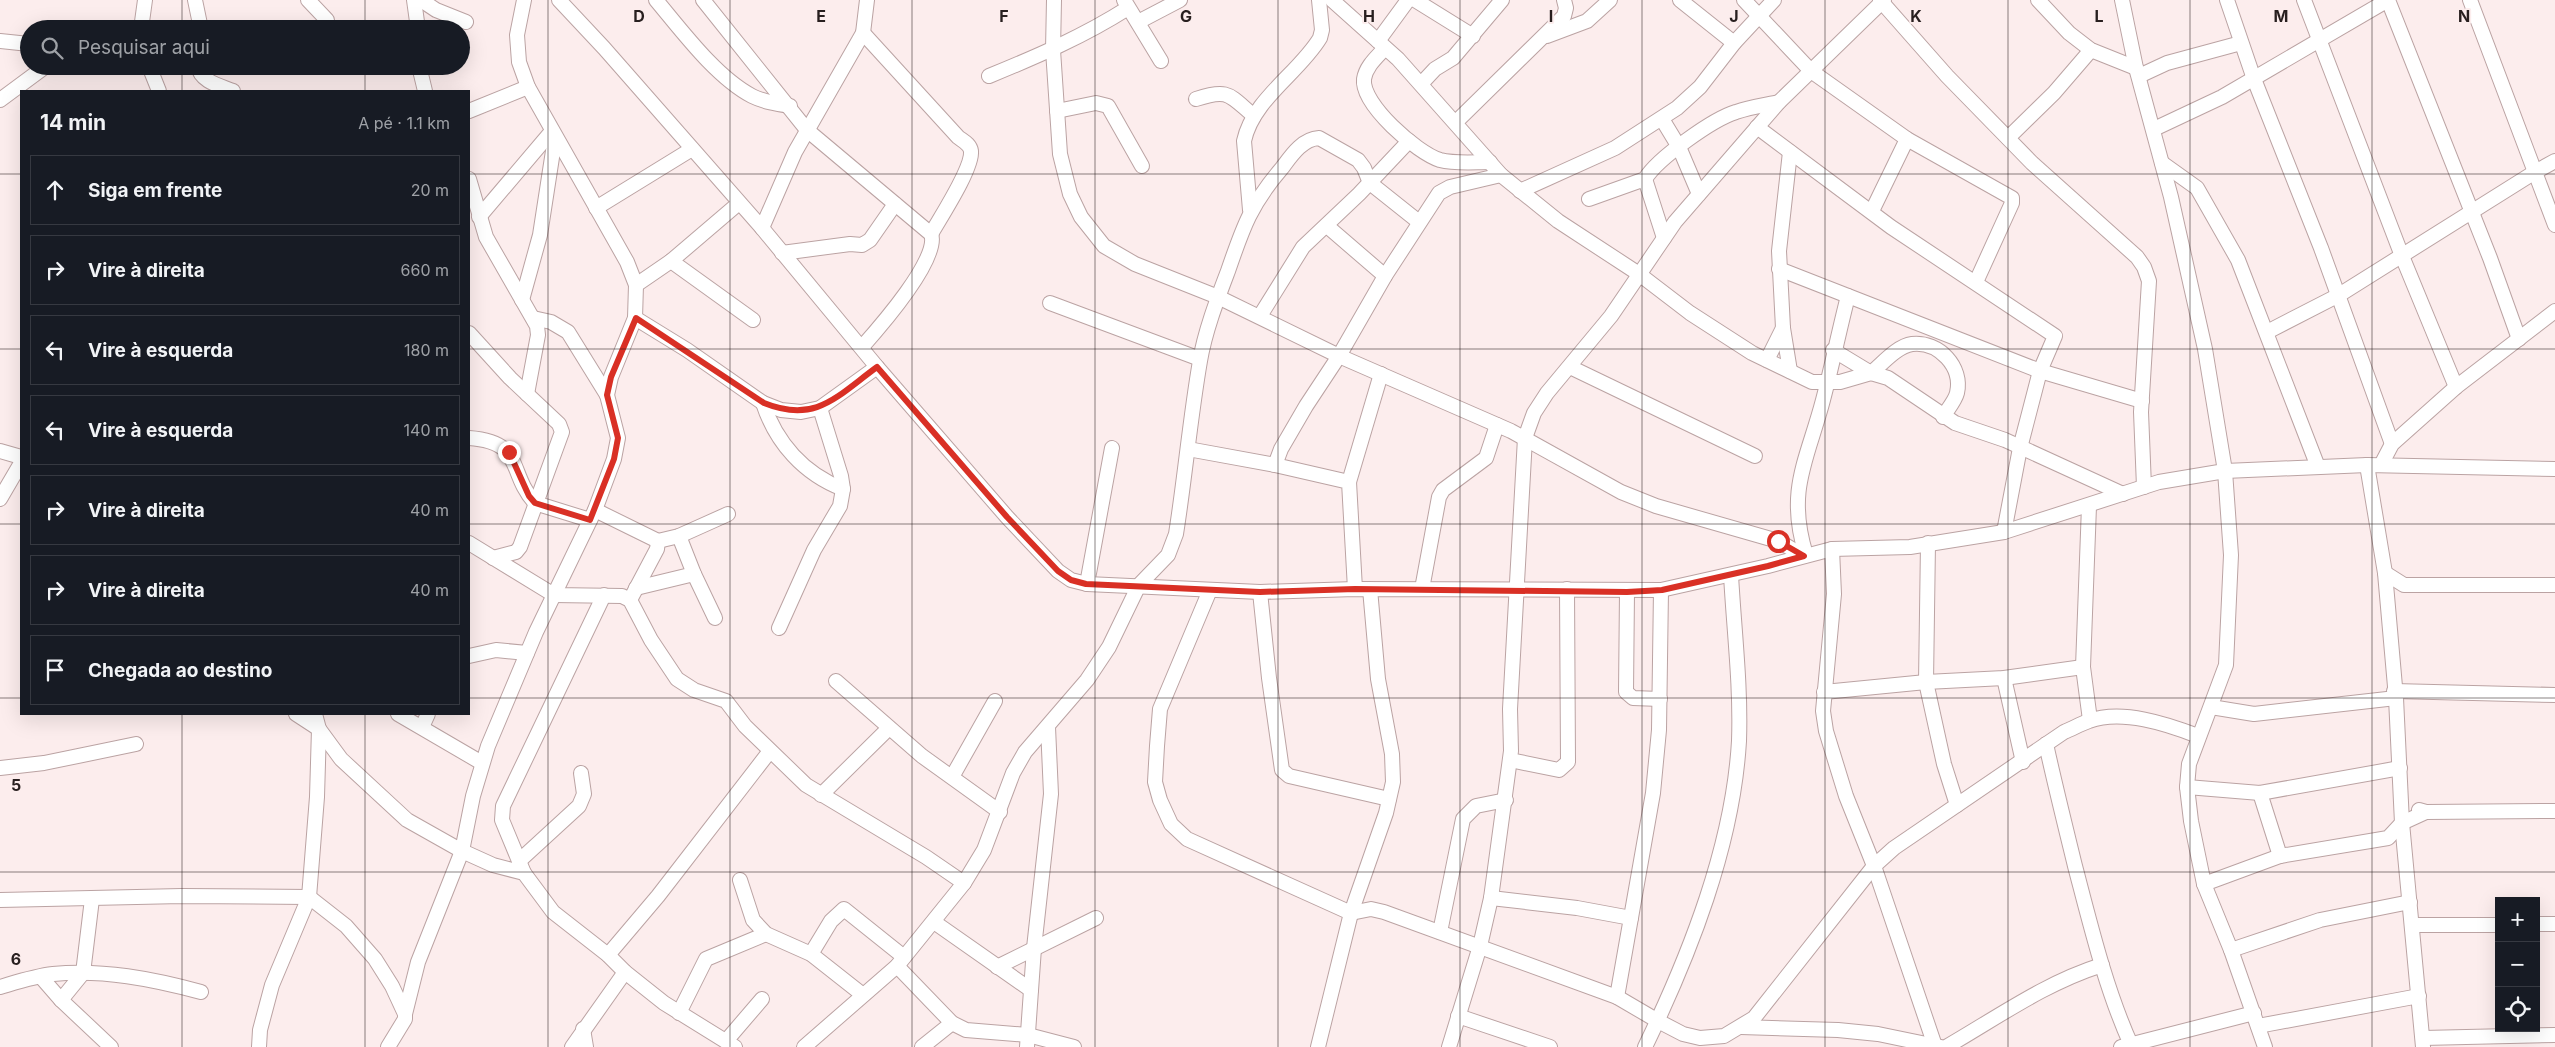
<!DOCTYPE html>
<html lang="pt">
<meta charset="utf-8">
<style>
body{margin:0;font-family:Inter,sans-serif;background:#20242c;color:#f1f3f6}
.controls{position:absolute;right:15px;bottom:15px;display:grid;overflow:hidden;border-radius:0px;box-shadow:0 5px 20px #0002}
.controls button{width:45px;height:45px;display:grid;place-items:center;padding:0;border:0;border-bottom:1px solid #363941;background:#171b24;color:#f1f3f6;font:25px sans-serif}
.stop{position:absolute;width:15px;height:15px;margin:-11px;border:4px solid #d93025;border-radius:50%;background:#fff}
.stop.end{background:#d93025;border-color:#fff;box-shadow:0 1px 5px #0008}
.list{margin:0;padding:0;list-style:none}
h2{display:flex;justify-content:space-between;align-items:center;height:65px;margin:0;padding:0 20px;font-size:21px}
h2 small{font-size:16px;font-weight:400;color:#9ea1a6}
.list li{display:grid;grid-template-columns:32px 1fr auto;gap:15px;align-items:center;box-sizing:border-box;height:70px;margin:0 10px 10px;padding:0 10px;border:1px solid #363941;border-radius:0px}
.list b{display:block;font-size:19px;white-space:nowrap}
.list em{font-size:16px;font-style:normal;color:#9ea1a6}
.icon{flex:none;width:28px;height:28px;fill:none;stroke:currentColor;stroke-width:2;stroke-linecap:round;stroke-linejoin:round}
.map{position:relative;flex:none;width:2555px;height:1047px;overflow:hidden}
.search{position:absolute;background:#171b24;box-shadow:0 5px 20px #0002;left:20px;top:20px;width:450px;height:55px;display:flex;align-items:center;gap:12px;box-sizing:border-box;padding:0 18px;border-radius:28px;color:#9ea1a6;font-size:19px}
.panel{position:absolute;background:#171b24;box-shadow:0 5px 20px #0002;left:20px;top:90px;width:450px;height:625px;border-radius:0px}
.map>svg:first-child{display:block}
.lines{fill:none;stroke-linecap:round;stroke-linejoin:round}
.minor-casing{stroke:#bba3a3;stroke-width:16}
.minor{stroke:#fff;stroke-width:14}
.route{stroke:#d93025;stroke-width:6}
.grid{fill:none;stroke:#281f1f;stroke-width:1;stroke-opacity:0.55}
.grid-label{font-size:16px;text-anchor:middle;font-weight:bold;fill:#281f1f;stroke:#fceded;stroke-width:4;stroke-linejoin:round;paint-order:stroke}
</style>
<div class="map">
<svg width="2555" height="1047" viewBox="0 0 2555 1047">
<rect width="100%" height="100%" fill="#fceded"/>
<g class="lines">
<defs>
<g id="minor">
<path d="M195 0 201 29"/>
<path d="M308 0 327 20"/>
<path d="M414 0 418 29"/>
<path d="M421 0 436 10 466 22"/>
<path d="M559 0 604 48 762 228 877 367 1007 517 1058 571 1071 580 1087 584 1260 592 1355 589 1661 590 1768 566 1832 549 1910 547 2004 532 2159 482 2225 471 2367 465 2555 469"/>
<path d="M656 0C682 31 716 77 752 96 764 102 777 104 790 106"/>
<path d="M703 0 807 130 931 234C941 258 878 329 862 347"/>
<path d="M1054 0 1053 50 1060 154 1070 194 1081 217 1104 246 1135 264 1218 297 1339 356 1511 431 1621 492 1656 506 1778 541 1804 556"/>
<path d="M1124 0 1161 61"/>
<path d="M1332 0 1398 59 1501 175 1558 221 1639 274 1690 313 1752 353 1812 382H1840L1871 373 1888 378 1955 423 2005 440 2123 494"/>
<path d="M1415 0 1473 36"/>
<path d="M1680 0 1734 43"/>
<path d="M1744 0 1811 71 1907 139 2012 198V203L1976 282"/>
<path d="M1880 0 1947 76 2032 163 2137 257 2144 267 2149 281 2141 412 2144 487"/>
<path d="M2038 0 2069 33 2091 50 2136 68"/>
<path d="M2122 0 2136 68 2171 197 2205 349 2225 471 2231 555 2226 665 2189 764 2187 787 2191 821 2204 884 2231 950 2265 1047"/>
<path d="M2227 0 2254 79 2321 248 2392 444"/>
<path d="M2304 0 2402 256 2456 387"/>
<path d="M2388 0 2490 258 2519 339"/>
<path d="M2470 0 2555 225"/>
<path d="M1138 22 1180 0"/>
<path d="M141 29 145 0"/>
<path d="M863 33 958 137C963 141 970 144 971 151 973 168 940 218 931 234"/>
<path d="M1547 36 1587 21 1610 0"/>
<path d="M0 41 29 44"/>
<path d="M1378 41 1408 0"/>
<path d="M1385 48C1377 57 1366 66 1364 79 1361 104 1417 153 1440 160 1456 164 1474 162 1490 162"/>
<path d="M149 66 159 91"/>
<path d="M198 66C200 82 221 86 233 91"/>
<path d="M419 66 425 91"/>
<path d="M989 76C1038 56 1084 36 1128 8"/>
<path d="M2139 76 2167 63 2241 43"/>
<path d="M1421 84 1435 69 1453 58 1502 0"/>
<path d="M1196 99C1229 88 1229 95 1254 116"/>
<path d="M0 100 46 66"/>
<path d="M469 111 528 87"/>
<path d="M1057 111 1096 103 1108 106 1142 166"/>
<path d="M1662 119 1679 147 1699 194"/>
<path d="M1456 122 1564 16 1566 8 1564 0"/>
<path d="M1757 127 1891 227 2055 336 2040 371 2020 448 2004 532"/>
<path d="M2154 129 2222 97 2388 0"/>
<path d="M2008 138 2054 93 2091 50"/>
<path d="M2162 163 2197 188 2238 260 2318 467"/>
<path d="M469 179 486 237 537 326 538 335 527 394"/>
<path d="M1645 179 1664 238"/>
<path d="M1520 191 1615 148 1677 108 1700 87 1734 43 1774 0"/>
<path d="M1589 199 1645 179C1658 158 1713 119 1736 112 1750 107 1765 105 1779 102"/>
<path d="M596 208 692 149"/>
<path d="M1250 210 1244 141C1253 99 1299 73 1320 38L1322 30 1319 0"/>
<path d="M1872 211 1907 139"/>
<path d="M479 217 552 131"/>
<path d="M1327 226 1385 276"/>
<path d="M762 228 795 152 863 33 867 0"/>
<path d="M782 253 850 244 862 245 870 240 895 204"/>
<path d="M671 261 753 320"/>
<path d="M1779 269 2040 371 2142 401"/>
<path d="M636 285 671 261 739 203"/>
<path d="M522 300 540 235 555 138"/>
<path d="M1050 303 1200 359"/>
<path d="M1260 316 1303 247 1359 194 1409 141"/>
<path d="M533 318 551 322 568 332 607 395"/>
<path d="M635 318 687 350 763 403 781 410 801 412 820 408 877 367"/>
<path d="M2267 332 2339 295 2535 172 2555 161"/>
<path d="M469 333 510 378 559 424 562 432 520 547 516 552 493 558"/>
<path d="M1833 350 1871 373C1882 364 1897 346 1912 344 1939 341 1963 367 1957 393 1955 401 1947 410 1943 417"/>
<path d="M1767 360 1783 328"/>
<path d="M1570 367 1755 456"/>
<path d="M1790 371 1783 328 1779 251 1790 152"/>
<path d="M763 403C776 443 804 474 843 489"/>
<path d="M469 438C525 442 507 472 535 503L590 520"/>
<path d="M1188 449 1275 465 1281 449 1306 406 1339 356 1385 276 1439 193 1450 187 1501 175"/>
<path d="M0 451 21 457"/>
<path d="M1275 465 1349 482 1355 589"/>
<path d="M2367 465 2385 573 2396 698 2402 823 2423 1047"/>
<path d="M2381 465 2392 444 2456 387 2555 311"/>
<path d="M1349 482 1381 374"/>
<path d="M0 499 21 463"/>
<path d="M2089 506 2083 667 2090 720"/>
<path d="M595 510 658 541 657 549 630 600"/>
<path d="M679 536 694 574 715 618"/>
<path d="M658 541 679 536 728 514"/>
<path d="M469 543 554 595 622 596 630 600 651 640 677 679 694 690 726 701 745 726 806 785 926 857 964 883"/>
<path d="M1928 543 1926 682 1944 764 1957 805"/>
<path d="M1832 549 1834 594 1823 711 1826 731 1846 796 1874 866 1935 1046"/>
<path d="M1806 555C1786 490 1807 461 1823 400 1832 366 1839 331 1848 296"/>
<path d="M2385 573 2404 585H2555"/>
<path d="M1087 584 1112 448"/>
<path d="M636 588 694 574"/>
<path d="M1422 589 1439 497 1443 490 1486 458 1497 425"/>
<path d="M1210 590 1160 709 1157 746 1155 782 1160 800 1171 824 1187 839 1351 913 1371 909 1384 912 1617 997 1658 1021 1683 1034 1700 1038 1724 1036 1754 1018 1874 866 1894 848 2064 732C2072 729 2080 724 2089 721 2122 709 2167 724 2198 736"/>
<path d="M1260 592 1269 678 1282 770 1289 776 1389 799"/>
<path d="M1627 592 1626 692 1633 698 1660 699"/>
<path d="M779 628 814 550 840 506 843 489 841 476 820 408"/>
<path d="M469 656 496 650 527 653"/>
<path d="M2004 678 2023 762"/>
<path d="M836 681 922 756 1000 812"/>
<path d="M2394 691 2555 695"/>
<path d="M1824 692 1926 682 2004 678 2083 667"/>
<path d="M2211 707 2254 714 2396 698"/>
<path d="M296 714 319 729 341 759 407 820 462 851 493 865 524 873 553 912 608 955 625 972 664 1003 735 1047"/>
<path d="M398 714 482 763"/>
<path d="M422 727 428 714"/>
<path d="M2046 744C2055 785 2065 825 2075 866 2091 927 2106 990 2132 1047"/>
<path d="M1510 760 1559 770 1568 762 1567 589"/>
<path d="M0 768 44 763 136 744"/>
<path d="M952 777 995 701"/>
<path d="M2187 787 2260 793 2400 768"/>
<path d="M2260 793 2280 856"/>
<path d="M821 795 889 728"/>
<path d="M2419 810 2426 812 2555 811"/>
<path d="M519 861 579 806 584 794 581 773"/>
<path d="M524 873 502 820 503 806 604 595"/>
<path d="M740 880 753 920 766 934 811 954 863 995"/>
<path d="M2204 884 2280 856 2388 838 2402 823 2426 812"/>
<path d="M1491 898 1577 908 1631 918"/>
<path d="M0 900 182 896 309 897 346 926 375 959 392 986 405 1014V1019L388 1047"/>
<path d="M934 922 1031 990"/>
<path d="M2536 924H2555"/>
<path d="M2412 925H2499"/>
<path d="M1440 932 1463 819 1476 806 1506 800"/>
<path d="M2231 950 2320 920 2410 902"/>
<path d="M811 954 831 921 844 909 904 957"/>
<path d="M608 955 658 896 770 751"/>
<path d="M897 966 952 1023 966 1030 1028 1035 1074 1047"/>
<path d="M997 967 1096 918"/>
<path d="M41 977 61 1000 111 1047"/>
<path d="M0 987C17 982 35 976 53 974 102 969 153 979 201 992"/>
<path d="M1617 997 1653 793 1659 730 1661 590"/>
<path d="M61 1000 83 973 92 899"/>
<path d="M679 1013 706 959 766 934"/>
<path d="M405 1014 418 962 462 851 473 796 488 746 536 632 595 510 614 459 618 438 607 395 611 377 635 318 636 285 627 262 528 87 519 62 517 35 524 0"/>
<path d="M1458 1016 1550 1047"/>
<path d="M2258 1026 2419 996"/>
<path d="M1741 1027 1838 1030 1878 1034 1941 1047"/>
<path d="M583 1029 586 1047"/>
<path d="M2423 1038 2555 1035"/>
<path d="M726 1041 762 999"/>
<path d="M259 1047 260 1030 272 985 309 897 317 797 319 729 315 714"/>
<path d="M572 1047 625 972"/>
<path d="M804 1047 897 966 964 883 984 850 1013 773 1025 752 1087 680 1109 647 1139 585 1168 555 1176 534C1185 477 1190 419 1200 361 1205 331 1217 300 1228 271 1243 227 1251 204 1282 168 1291 156 1302 139 1319 138L1358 160 1364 168 1370 183 1419 222"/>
<path d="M922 1047 952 1023"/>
<path d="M1027 1047 1034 948 1051 794 1048 727"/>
<path d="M1318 1047 1351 913 1386 813 1393 782 1392 754 1378 679 1370 589"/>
<path d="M1449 1047 1480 946 1491 898 1511 751 1510 709 1525 438 1534 413 1547 393 1611 316 1675 222 1779 102 1884 0"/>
<path d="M1645 1047C1690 954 1733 845 1739 741 1741 686 1734 630 1731 575"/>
<path d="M1946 1047C1998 1017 2045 983 2102 965"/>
<path d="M2121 1047 2254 1013"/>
</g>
</defs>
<use href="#minor" class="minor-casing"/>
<use href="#minor" class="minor"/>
</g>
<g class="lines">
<path class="route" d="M509 452 529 496 535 503 590 520 614 459 618 438 607 395 611 377 636 318 764 403C816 424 837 396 877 367L1007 517 1058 571 1071 580 1086 584 1260 592 1355 589 1627 592 1662 590 1768 566 1804 556 1778 541"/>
</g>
<path class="grid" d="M182 0V29M365 0V29M548 0V1047M730 0V1047M912 0V1047M1095 0V1047M1278 0V1047M1460 0V1047M1642 0V1047M1825 0V1047M2008 0V1047M2190 0V1047M2372 0V1047M182 66V91M365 66V91M0 174H21M469 174H2555M0 349H21M469 349H2555M0 524H21M469 524H2555M0 698H21M469 698H2555M182 714V1047M365 714V1047M0 872H2555"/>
<g class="grid-label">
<text x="639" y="22">D</text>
<text x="821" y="22">E</text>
<text x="1004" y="22">F</text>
<text x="1186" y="22">G</text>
<text x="1369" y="22">H</text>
<text x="1551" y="22">I</text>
<text x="1734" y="22">J</text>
<text x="1916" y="22">K</text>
<text x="2099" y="22">L</text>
<text x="2281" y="22">M</text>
<text x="2464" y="22">N</text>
<text x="16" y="791">5</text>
<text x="16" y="965">6</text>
</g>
</svg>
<div class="controls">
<button>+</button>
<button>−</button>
<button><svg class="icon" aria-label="locate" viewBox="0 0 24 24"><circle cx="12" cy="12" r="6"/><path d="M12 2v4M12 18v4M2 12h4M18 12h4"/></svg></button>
</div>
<div class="stop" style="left:1778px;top:541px"></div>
<div class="stop end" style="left:509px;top:452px"></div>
<div class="search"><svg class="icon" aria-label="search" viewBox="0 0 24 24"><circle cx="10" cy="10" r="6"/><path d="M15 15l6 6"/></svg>Pesquisar aqui</div>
<section class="panel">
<h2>14 min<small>A pé · 1.1 km</small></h2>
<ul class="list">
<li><svg class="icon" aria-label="ahead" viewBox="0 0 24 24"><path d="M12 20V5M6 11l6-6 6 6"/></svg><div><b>Siga em frente</b></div><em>20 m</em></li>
<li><svg class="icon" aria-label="right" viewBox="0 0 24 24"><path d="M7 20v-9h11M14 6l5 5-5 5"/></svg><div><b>Vire à direita</b></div><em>660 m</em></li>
<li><svg class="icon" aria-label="left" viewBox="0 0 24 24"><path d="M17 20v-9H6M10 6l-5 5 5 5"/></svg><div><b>Vire à esquerda</b></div><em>180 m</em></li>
<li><svg class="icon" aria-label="left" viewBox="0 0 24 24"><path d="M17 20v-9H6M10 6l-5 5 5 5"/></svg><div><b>Vire à esquerda</b></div><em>140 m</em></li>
<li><svg class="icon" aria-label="right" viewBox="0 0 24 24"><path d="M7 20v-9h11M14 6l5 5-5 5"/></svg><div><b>Vire à direita</b></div><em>40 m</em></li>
<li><svg class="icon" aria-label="right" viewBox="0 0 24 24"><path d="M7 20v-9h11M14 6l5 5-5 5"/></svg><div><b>Vire à direita</b></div><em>40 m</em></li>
<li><svg class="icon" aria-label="arrive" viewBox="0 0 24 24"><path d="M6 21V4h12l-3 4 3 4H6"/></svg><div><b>Chegada ao destino</b></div></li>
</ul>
</section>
</div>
